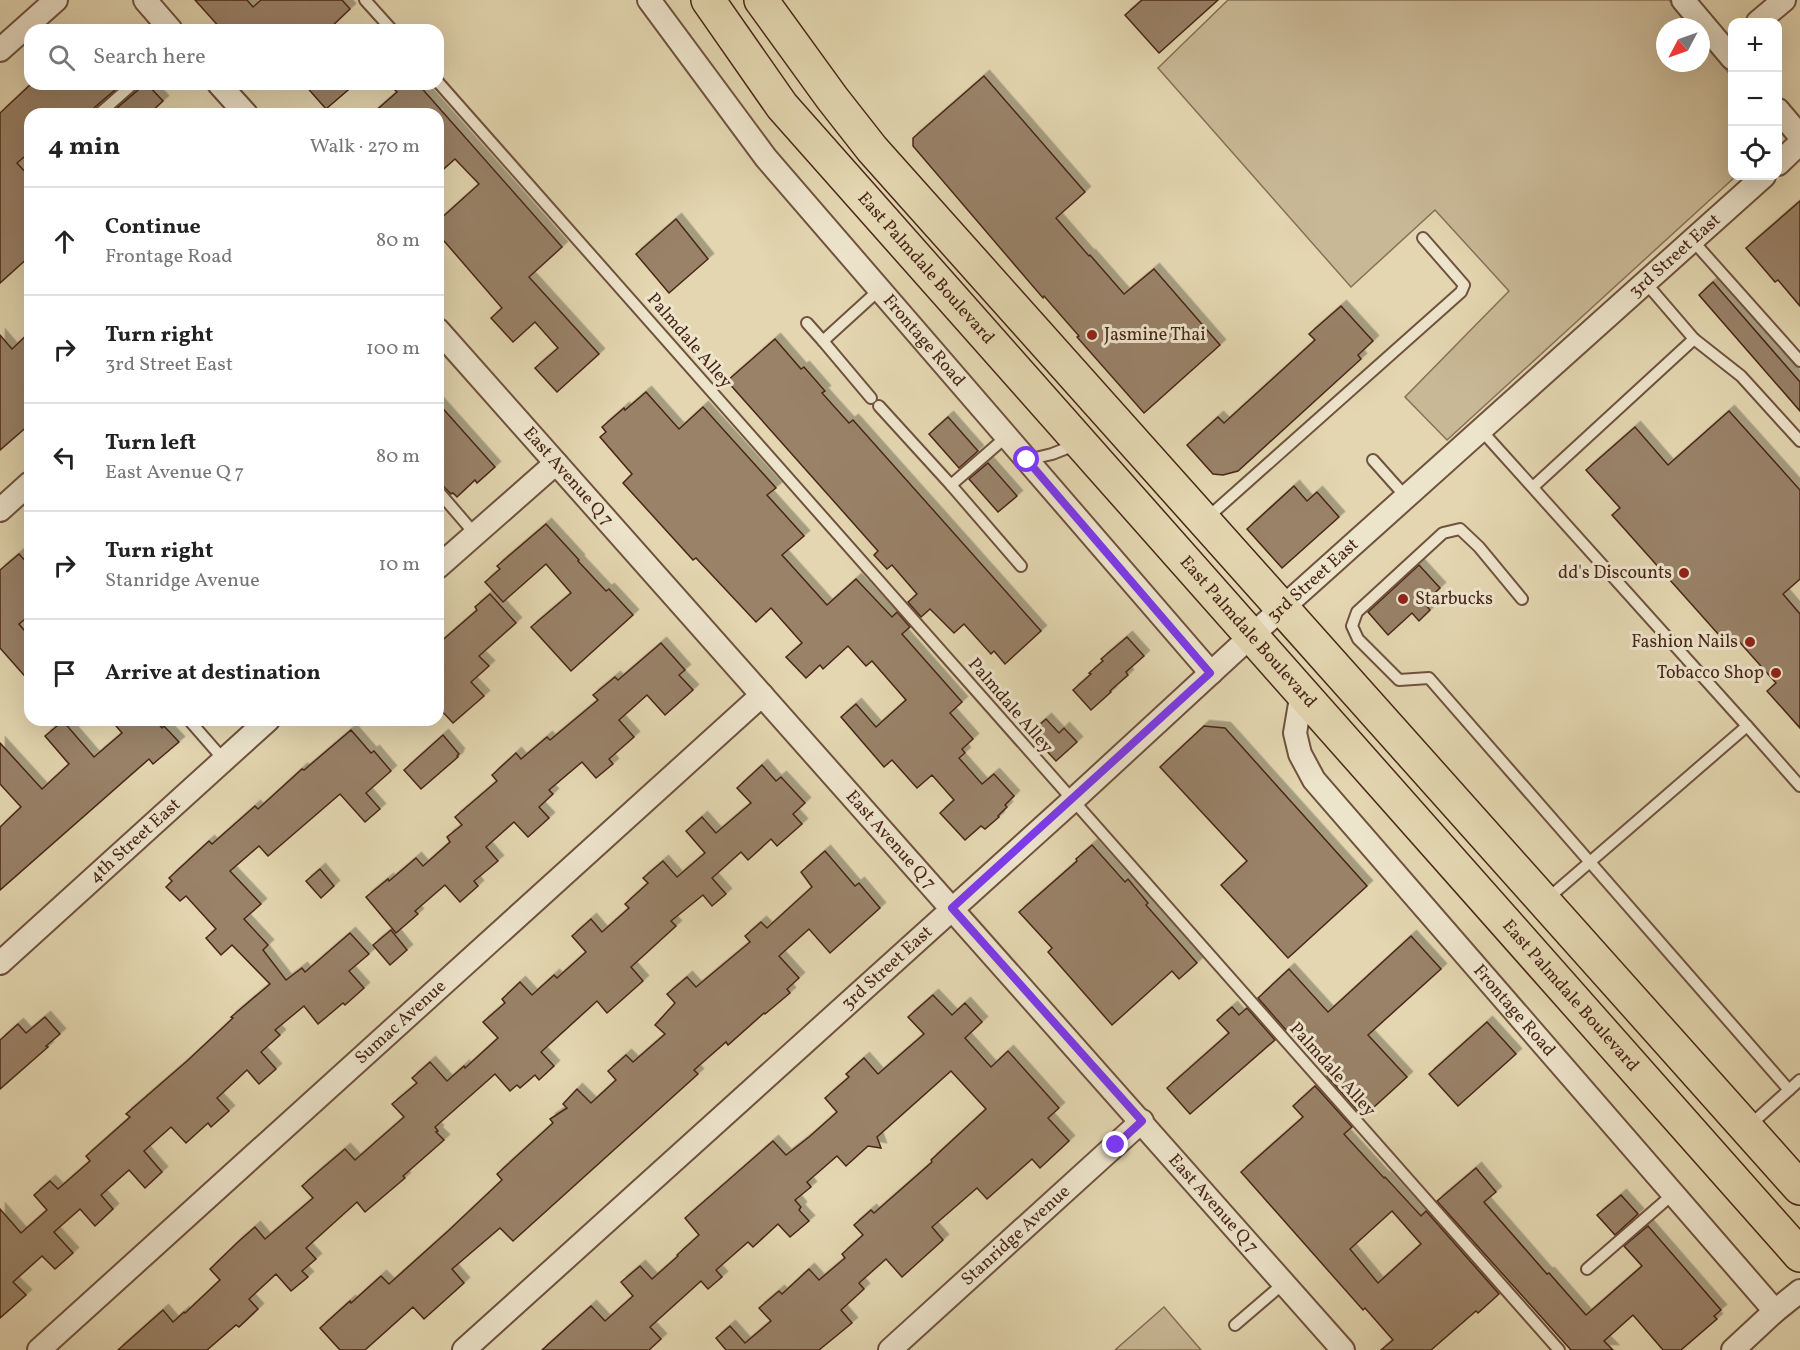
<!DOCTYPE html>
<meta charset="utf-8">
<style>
body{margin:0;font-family:Vollkorn,serif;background:#f6f6f6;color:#222}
.controls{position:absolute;right:18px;top:18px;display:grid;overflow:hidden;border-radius:12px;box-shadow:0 6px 24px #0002}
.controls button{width:54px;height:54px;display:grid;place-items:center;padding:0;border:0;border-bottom:2px solid #e0e0e0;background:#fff;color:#222;font:30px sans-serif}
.compass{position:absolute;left:1656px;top:18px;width:54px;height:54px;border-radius:50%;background:#fff;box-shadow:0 6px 24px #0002;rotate:229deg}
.stop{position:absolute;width:18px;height:18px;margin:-14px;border:4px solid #7c3aed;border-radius:50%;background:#fff}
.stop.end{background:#7c3aed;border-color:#fff;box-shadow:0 2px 6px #0008}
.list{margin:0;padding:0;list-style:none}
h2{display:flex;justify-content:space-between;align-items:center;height:78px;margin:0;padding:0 24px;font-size:26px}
h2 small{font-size:20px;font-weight:400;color:#767676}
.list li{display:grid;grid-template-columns:39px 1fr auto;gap:18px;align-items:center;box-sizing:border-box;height:108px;padding:0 24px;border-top:2px solid #e0e0e0}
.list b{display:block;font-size:22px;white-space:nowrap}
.list p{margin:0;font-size:20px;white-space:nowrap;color:#767676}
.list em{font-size:20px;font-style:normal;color:#767676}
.icon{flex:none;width:33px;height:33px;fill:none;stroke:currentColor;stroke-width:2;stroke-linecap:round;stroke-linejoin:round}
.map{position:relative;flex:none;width:1800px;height:1350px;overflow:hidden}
.search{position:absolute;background:#fff;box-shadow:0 6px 24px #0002;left:24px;top:24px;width:420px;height:66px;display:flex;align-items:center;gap:15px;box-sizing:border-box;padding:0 21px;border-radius:18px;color:#767676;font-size:22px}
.panel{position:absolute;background:#fff;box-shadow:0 6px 24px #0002;left:24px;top:108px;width:420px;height:618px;border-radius:18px}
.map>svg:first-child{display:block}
.green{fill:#c9b896;stroke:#896f57;stroke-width:1.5}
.building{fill:#998267;stroke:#492618;stroke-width:1.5;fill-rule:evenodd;filter:url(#shadow)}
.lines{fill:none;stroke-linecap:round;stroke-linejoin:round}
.lane-casing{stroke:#70523e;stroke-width:14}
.street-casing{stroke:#70523e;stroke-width:26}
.highway-casing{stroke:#492618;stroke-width:36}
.lane{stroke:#ede4cc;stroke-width:10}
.street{stroke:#ede4cc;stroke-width:22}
.highway{stroke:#e3d6b0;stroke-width:33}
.route{stroke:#7c3aed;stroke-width:8}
.poi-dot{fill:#8f2418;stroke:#ede4cc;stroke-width:2}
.labels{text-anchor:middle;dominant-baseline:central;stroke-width:6;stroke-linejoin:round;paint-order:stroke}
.street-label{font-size:18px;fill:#492618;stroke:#ede4cc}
.poi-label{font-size:18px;fill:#492618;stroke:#ede4cc;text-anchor:end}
</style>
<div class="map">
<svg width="1800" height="1350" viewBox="0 0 1800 1350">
<defs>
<filter id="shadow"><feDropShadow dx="5.5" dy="-5.5" stdDeviation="0" flood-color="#0004"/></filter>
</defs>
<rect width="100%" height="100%" fill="#e3d6b0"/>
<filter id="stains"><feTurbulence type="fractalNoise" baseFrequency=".00333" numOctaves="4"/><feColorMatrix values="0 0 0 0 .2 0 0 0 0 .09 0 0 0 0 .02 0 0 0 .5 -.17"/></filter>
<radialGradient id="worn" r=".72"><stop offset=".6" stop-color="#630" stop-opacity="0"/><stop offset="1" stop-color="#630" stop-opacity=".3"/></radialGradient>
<g class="green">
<path d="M1228 0H1669L1691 27H1665V63H1701V39L1732 77V176H1736L1447 440 1405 397 1509 291 1435 210 1351 287 1158 68Z"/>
<path d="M1164 1307 1201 1350H1115Z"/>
</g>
<g class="building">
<path d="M195 0H247L253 7 261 0H342L350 9 328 30H222Z"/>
<path d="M1142 0H1218L1159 53 1125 15Z"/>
<path d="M984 76 1085 192 1056 218 1089 256 1090 255 1124 294 1154 269 1220 345 1144 413 1077 337 1079 336 1044 296 1043 298 913 146V138Z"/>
<path d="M31 84H122L94 108 92 114H30V152L17 163 30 177V256L0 283V113Z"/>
<path d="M140 84H147L163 101 149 114H110L138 90Z"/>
<path d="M304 84H355L326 109Z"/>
<path d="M389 84H418L562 247 529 277 599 354 557 392 535 368 558 348 535 322 513 342 491 318 502 308 438 234V221L479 184 455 159 438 174V114H372L397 92Z"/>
<path d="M1800 201V306L1778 280 1775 282 1746 248Z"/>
<path d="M676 219 708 259 669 293 636 254Z"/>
<path d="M1713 282 1800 382V411L1699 295Z"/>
<path d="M1341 306 1373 341 1358 355 1361 359 1238 471 1223 475 1213 474 1187 445 1218 417 1224 423 1315 340 1309 334Z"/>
<path d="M30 332V424L0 450V335L12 349Z"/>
<path d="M775 339 801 369 804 367 825 391 822 393 849 423 853 420 1041 631 1005 664 994 651 991 654 964 624 954 633 930 609 921 617 908 602 917 594 892 565 887 569 874 555 878 551 727 381Z"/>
<path d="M646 392 679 429 703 407 776 488 767 495 804 536 782 555 827 605 856 579 892 617 897 612 910 627 902 634 962 702 950 713 973 739 962 749 965 753 959 758 982 784 994 774 1014 796 1005 805 1007 807 998 816 999 817 985 829 981 826 965 840 940 813 954 800 932 775 917 788 892 760 884 767 841 717 856 704 876 727 906 700 872 661 866 666 848 646 823 669 820 665 806 678 786 657 802 643 771 608 756 622 696 558 693 560 623 483 632 474 600 437 606 432 602 427 624 408 625 410Z"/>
<path d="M438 403 495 467 477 483 475 480 457 497 453 493 451 494 443 486 438 484Z"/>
<path d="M1729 411 1800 490V579L1783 594 1800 614V728L1767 691 1776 683 1735 637 1727 644 1612 515 1620 508 1586 470 1635 427 1668 465Z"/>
<path d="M948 417 978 451 959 468 929 434Z"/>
<path d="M988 463 1017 496 998 512 969 479Z"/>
<path d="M1294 486 1307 501 1317 492 1339 517 1282 568 1247 529Z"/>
<path d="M546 524 579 560 578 561 606 591 609 589 633 615 571 671 531 627 571 593 546 564 503 602 485 582 500 569 497 566Z"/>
<path d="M19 554 30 566V615L19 624 30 637V682L0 648V570Z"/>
<path d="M1419 565 1440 588 1424 603 1430 610 1419 621 1412 613 1388 635 1368 612Z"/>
<path d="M490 594 516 623 479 656 489 666 471 682 484 696 453 723 438 707V644L477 610 475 607Z"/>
<path d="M1127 637 1144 656 1126 672 1128 675 1110 691 1111 692 1091 710 1073 690 1091 674 1089 673 1103 661 1101 659Z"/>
<path d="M661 643 685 670 679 675 693 690 665 715 647 695 619 720 634 737 609 759 613 764 596 778 582 762 549 790 553 794 539 807 549 818 528 837 514 822 486 847 498 861 474 881 478 886 460 902 445 885 415 911 418 914 396 933 366 897 388 879 389 881 416 858 423 866 450 842 447 837 462 825 455 817 497 781 492 775 516 753 521 759 547 737 550 740 598 700 593 695 615 677 618 680Z"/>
<path d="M1046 719 1059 733 1064 728 1077 742 1056 761 1030 733Z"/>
<path d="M111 720H155L162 728 164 726 179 742 153 764 149 759 0 890V827L21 807 0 784V743L42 789 69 764 45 736 63 721 94 757 122 733Z"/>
<path d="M1204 726 1225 728 1367 886 1288 958 1221 885 1247 861 1160 767Z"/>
<path d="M351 730 371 753 374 751 391 771 366 793 380 809 365 822 340 794 268 856 259 846 230 871 261 904 244 919 268 945 263 950 286 980 302 968 305 972 350 933 369 954 349 971 364 988 345 1005 343 1003 318 1024 304 1006 275 1030 280 1035 261 1052 276 1069 259 1084 247 1070 217 1098 229 1111 211 1127 208 1123 186 1143 171 1127 144 1151 162 1172 145 1188 129 1170 101 1195 113 1209 95 1226 80 1209 54 1232 73 1253 55 1269 42 1256 13 1282 26 1295 0 1318V1209L21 1233 47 1210 34 1195 50 1181 58 1189 90 1161 86 1156 130 1117 126 1114 187 1061 233 1018 231 1017 270 984 232 945 221 955 206 938 216 929 186 896 180 901 166 887 172 881 169 878 209 841 212 844 255 806 258 809 302 769 304 770Z"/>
<path d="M443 735 459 754 457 756 458 757 421 789 404 770Z"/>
<path d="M762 765 776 781 781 777 805 803 793 814 802 824 777 846 771 839 748 860 741 852 712 878 726 894 712 906 703 895 671 921 676 926 631 967 643 981 607 1013 597 1001 541 1052 554 1066 539 1080 535 1075 520 1088 517 1085 510 1091 495 1074 435 1127 438 1131 436 1132 444 1140 403 1176 405 1178 365 1212 357 1202 306 1248 316 1259 302 1271 308 1277 291 1291 276 1274 249 1299 258 1309 239 1327 236 1325 207 1350H118L163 1310 173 1322 184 1312 185 1313 220 1280 210 1269 239 1241 255 1227 265 1239 313 1198 302 1186 319 1171 345 1149 355 1160 404 1117 392 1104 417 1083 412 1078 430 1062 447 1081 464 1066 465 1068 498 1038 483 1022 505 1003 502 999 520 982 532 995 554 975 557 978 586 952 572 936 591 919 602 932 629 908 625 904 648 883 643 878 663 861 677 877 705 853 686 831 702 817 716 833 751 803 737 788Z"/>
<path d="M1092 845 1125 882 1128 879 1148 903 1146 905 1197 963 1179 979 1172 971 1112 1025 1048 952 1052 948 1019 912 1077 861 1076 859Z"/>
<path d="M825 851 855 886 859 883 880 908 830 953 809 929 779 956 799 978 787 989 790 993 765 1014 764 1013 728 1045 726 1042 694 1070 698 1074 513 1241 500 1228 452 1269 464 1283 424 1319 413 1307 365 1350H340L320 1328 350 1301 351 1303 381 1276 389 1284 448 1231 502 1180 497 1174 553 1123 550 1119 567 1108 563 1104 577 1089 591 1103 616 1080 608 1071 626 1055 633 1062 665 1034 655 1025 675 1003 667 994 687 977 696 987 750 942 745 936 761 922 767 928 812 887 801 872Z"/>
<path d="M320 869 334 886 321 898 306 881Z"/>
<path d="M391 930 407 950 390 965 373 945Z"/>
<path d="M1411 936 1441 969 1368 1035 1407 1077 1363 1117 1327 1076 1329 1074 1288 1028 1286 1030 1258 998 1289 969 1328 1012Z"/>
<path d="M933 995 952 1015 965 1003 982 1022 965 1038 991 1067 1008 1051 1059 1108 1048 1118 1069 1141 1040 1168 1032 1159 987 1199 977 1188 932 1227 943 1240 902 1277 886 1259 859 1283 864 1289 841 1310 852 1323 819 1350H726L716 1338 730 1326 745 1343 771 1321 759 1308 779 1291 782 1294 809 1269 819 1280 845 1258 842 1254 863 1235 854 1225 871 1210 874 1213 932 1162 931 1160 986 1109 951 1071 877 1137 881 1148 868 1146 846 1166 837 1156 807 1182 811 1187 795 1200 801 1207 799 1210 809 1221 790 1237 778 1224 753 1247 748 1242 716 1270 722 1277 708 1289 701 1281 650 1327 661 1339 649 1350H542L591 1306 605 1321 633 1296 621 1282 640 1266 652 1279 678 1256 677 1255 699 1235 685 1218 773 1141 786 1155 809 1137 837 1112 825 1098 849 1077 846 1074 864 1058 878 1074 924 1034 908 1017Z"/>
<path d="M1232 1007 1239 1015 1247 1008 1275 1040 1190 1114 1167 1088 1229 1033 1217 1020Z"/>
<path d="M45 1017 60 1034 46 1046 48 1047 0 1089V1040L18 1024 26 1033Z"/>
<path d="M1487 1022 1516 1054 1458 1106 1429 1074Z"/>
<path d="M1315 1086 1352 1127 1344 1134 1384 1178 1385 1177 1421 1216 1426 1211 1499 1294 1478 1313 1476 1311 1431 1350H1381L1393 1340 1365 1308 1363 1310 1241 1172 1303 1117 1293 1106ZM1392 1211 1421 1244 1378 1283 1350 1249Z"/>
<path d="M1476 1168 1496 1192 1484 1202 1547 1274 1549 1273 1586 1315 1642 1266 1624 1246 1648 1226 1721 1310 1714 1316 1717 1319 1681 1350H1663L1633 1315 1604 1341 1613 1350H1571L1437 1201Z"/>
<path d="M1621 1195 1638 1214 1615 1235 1597 1215Z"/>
</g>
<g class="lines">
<defs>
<g id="lane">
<path d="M365 0 392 30"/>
<path d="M438 82 1559 1350"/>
<path d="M99 114 133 84"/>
<path d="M1693 241 1800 361"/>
<path d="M807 323 823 341"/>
<path d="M1694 339 1741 376 1800 441"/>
<path d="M871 398 823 341 879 290"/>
<path d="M879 406 951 485 1006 437"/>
<path d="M1481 430 1747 726 1546 900"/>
<path d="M1027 460 1052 454 1075 445"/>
<path d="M1373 460 1406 497"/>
<path d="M951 485 1021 566"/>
<path d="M1533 487 1694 339 1645 282"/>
<path d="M438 491 475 534"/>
<path d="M1207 518 1461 292 1464 285 1423 238"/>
<path d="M1522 599 1479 547 1460 529 1443 533 1357 612 1352 626 1358 639 1399 680 1429 678 1789 1090"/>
<path d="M189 720 224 760"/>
<path d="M1747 726 1800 786"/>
<path d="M1749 1126 1800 1080"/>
<path d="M1587 1269 1673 1194"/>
<path d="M1235 1325 1284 1283"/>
</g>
<g id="street">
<path d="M145 0 171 30"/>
<path id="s1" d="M649 0 766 158 1211 673"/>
<path d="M1683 0 1732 58"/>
<path d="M1758 22 1784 0"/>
<path d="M0 50 56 0"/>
<path d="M219 84 246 114"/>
<path d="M1778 110 1800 136"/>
<path d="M1778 164 1800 143"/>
<path id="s2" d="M438 330 1343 1350"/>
<path d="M0 510 30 483"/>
<path d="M438 567 556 463"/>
<path id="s3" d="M1302 692 1295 733 1300 754 1314 780 1775 1311"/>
<path id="s4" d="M0 963 268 720"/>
<path id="s5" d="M39 1350 762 695"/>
<path id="s6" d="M464 1350 1072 801 1251 636 1764 176"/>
<path id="s7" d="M890 1350 1142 1121"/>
<path d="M1733 1350 1775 1311 1800 1291"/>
</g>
<g id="highway">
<path id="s8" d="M708 0 782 106 1800 1255"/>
<path d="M761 0 832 98 872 149C1183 494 1489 843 1800 1188"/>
</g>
</defs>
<use href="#lane" class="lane-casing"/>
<use href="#street" class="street-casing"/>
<use href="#highway" class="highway-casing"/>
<use href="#lane" class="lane"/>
<use href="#street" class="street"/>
<use href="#highway" class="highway"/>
</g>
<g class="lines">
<path class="route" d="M1027 460 1210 673 952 908 1142 1121 1116 1145"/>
</g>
<g class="poi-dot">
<circle cx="1092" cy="335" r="6"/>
<circle cx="1684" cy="573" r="6"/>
<circle cx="1403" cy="599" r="6"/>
<circle cx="1750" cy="642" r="6"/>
<circle cx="1776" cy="673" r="6"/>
</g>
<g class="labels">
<g class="street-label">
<text stroke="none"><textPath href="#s6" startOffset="1632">3rd Street East</textPath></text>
<text stroke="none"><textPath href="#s8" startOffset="346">East Palmdale Boulevard</textPath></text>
<text transform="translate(689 341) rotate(49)">Palmdale Alley</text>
<text stroke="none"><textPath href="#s1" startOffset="438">Frontage Road</textPath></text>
<text stroke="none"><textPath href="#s2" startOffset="196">East Avenue Q 7</textPath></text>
<text stroke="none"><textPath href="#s6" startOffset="1146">3rd Street East</textPath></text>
<text stroke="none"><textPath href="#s8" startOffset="832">East Palmdale Boulevard</textPath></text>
<text transform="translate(1010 706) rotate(49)">Palmdale Alley</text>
<text stroke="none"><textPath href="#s2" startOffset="682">East Avenue Q 7</textPath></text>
<text stroke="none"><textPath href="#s4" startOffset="182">4th Street East</textPath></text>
<text stroke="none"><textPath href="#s6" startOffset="570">3rd Street East</textPath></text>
<text stroke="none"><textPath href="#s8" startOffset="1318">East Palmdale Boulevard</textPath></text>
<text stroke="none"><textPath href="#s3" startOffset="398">Frontage Road</textPath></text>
<text stroke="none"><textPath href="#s5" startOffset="488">Sumac Avenue</textPath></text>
<text transform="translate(1332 1070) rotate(48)">Palmdale Alley</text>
<text stroke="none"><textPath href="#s2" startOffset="1168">East Avenue Q 7</textPath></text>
<text stroke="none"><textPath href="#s7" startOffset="170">Stanridge Avenue</textPath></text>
</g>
<g class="poi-label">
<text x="1104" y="335" text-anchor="start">Jasmine Thai</text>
<text x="1672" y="573">dd's Discounts</text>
<text x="1415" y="599" text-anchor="start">Starbucks</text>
<text x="1738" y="642">Fashion Nails</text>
<text x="1764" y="673">Tobacco Shop</text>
</g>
</g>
<rect width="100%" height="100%" filter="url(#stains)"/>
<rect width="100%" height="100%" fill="url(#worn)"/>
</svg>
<div class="controls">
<button>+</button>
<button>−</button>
<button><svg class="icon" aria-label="locate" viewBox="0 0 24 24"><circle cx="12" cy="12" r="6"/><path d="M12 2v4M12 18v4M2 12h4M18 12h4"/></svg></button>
</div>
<svg class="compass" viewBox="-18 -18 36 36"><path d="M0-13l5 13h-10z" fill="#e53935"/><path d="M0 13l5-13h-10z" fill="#767676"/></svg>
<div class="stop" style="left:1027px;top:460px"></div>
<div class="stop end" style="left:1116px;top:1145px"></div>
<div class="search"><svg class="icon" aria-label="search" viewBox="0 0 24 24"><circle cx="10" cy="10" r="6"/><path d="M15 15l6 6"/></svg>Search here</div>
<section class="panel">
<h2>4 min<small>Walk · 270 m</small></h2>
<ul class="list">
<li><svg class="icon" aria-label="ahead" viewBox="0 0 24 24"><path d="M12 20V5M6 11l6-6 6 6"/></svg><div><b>Continue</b><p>Frontage Road</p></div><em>80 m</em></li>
<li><svg class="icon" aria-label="right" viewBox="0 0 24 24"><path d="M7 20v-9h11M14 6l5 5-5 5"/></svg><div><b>Turn right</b><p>3rd Street East</p></div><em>100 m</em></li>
<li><svg class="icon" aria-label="left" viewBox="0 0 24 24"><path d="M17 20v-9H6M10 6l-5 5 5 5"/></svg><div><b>Turn left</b><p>East Avenue Q 7</p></div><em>80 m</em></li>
<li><svg class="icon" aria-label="right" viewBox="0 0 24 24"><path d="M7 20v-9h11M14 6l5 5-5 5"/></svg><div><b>Turn right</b><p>Stanridge Avenue</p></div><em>10 m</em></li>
<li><svg class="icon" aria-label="arrive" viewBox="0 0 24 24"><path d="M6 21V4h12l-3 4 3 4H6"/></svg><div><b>Arrive at destination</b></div></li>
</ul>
</section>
</div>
